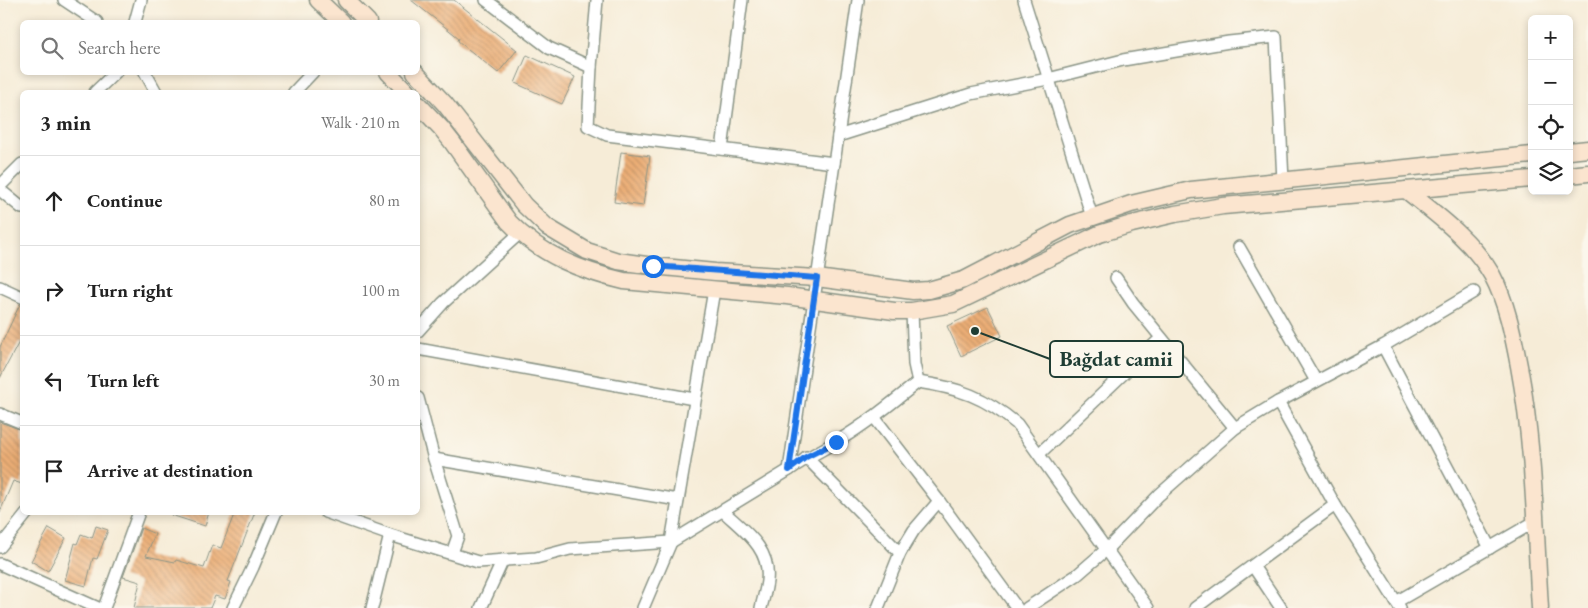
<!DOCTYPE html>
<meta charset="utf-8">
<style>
body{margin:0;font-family:"EB Garamond",serif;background:#f6f6f6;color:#222}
.controls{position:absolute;right:15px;top:15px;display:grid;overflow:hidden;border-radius:8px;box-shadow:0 2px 8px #0003}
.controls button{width:45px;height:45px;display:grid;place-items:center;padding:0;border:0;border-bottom:1px solid #e0e0e0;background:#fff;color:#222;font:25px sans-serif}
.stop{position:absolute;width:15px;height:15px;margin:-11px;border:4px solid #1a73e8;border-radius:50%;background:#fff}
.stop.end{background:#1a73e8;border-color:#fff;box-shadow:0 1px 5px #0008}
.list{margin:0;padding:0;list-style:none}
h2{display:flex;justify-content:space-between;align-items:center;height:65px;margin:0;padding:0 20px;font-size:21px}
h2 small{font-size:16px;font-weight:400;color:#767676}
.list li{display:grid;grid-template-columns:32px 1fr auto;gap:15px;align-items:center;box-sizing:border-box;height:90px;padding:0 20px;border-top:1px solid #e0e0e0}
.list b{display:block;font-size:19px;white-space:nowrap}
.list em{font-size:16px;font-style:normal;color:#767676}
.icon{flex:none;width:28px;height:28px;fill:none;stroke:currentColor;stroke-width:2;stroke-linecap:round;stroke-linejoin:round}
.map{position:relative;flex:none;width:1588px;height:608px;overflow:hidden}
.search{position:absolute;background:#fff;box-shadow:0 2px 8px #0003;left:20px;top:20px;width:400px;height:55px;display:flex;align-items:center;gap:12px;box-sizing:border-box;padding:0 18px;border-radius:8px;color:#767676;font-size:19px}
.panel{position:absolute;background:#fff;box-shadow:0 2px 8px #0003;left:20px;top:90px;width:400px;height:425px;border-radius:8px}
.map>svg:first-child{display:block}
.building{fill:url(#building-back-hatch)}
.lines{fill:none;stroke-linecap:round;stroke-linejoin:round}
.street-casing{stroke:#8a9486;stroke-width:14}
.secondary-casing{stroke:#8a9486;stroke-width:19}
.street{stroke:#fff;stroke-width:11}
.secondary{stroke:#fbe5cf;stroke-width:16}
.route{stroke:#1a73e8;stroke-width:6}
.leader{fill:none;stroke:#1f3d34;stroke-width:2}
.callout-dot{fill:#1f3d34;stroke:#fbf7ec;stroke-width:2}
.callout{fill:#fbf7ec;stroke:#1f3d34;stroke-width:2}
.callout-label{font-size:21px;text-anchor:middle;font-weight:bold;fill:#1f3d34}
</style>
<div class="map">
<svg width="1588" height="608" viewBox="0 0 1588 608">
<defs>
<pattern id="building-back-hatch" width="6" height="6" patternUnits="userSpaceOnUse" patternTransform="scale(1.25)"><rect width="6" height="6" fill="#ecae76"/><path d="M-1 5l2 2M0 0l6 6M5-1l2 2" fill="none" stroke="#bf8f62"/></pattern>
</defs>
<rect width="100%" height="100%" fill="#fbf7ec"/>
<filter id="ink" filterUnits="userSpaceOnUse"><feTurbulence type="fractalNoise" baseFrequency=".02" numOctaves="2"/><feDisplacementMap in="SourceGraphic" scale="10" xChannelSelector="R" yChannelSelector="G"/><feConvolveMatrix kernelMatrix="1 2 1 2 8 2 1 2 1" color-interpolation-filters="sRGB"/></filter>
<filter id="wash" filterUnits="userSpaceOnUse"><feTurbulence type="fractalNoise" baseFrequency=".0096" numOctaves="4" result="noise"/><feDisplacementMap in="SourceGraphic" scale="20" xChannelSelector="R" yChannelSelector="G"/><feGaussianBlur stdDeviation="1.12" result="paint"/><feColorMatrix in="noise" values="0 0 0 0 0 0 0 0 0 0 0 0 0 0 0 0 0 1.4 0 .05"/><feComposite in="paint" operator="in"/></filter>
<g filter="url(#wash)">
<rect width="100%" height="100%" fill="#f6ecd7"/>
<g id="blocks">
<g class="building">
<path d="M411 0H454L517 50 498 73 458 41 459 38Z"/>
<path d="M527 55 575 77 562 104 515 83Z"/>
<path d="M621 152 650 156 643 206 614 202Z"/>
<path d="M20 304H22V344L19 342 0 378V347Z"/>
<path d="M988 307 1002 336 961 356 947 326Z"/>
<path d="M0 422 22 430V484L13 481 0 512Z"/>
<path d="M172 512H209L205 526 171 515Z"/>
<path d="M235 512H255L228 581 231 582 225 599 215 596 210 608H134L140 582 123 577 141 528 155 534 146 556 175 562 176 560 204 568 212 545 221 548Z"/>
<path d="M96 526 108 530 97 559 93 558 86 586 65 580 75 543 77 544 81 534 92 538Z"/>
<path d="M49 528 66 538 48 571 31 561Z"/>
</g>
</g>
</g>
<g filter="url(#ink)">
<use href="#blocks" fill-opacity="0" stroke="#8a9486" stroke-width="1"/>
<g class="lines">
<defs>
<g id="street">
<path d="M64 0 97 22"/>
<path d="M486 0 549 48 591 67"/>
<path d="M597 0 591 67 588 126 607 135 834 163"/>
<path d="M1024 0 1092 217"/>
<path d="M135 22 141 0"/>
<path d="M145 72 156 92"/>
<path d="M95 92 116 72"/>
<path d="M294 92 313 72"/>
<path d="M838 136 971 94 1048 79 1123 60 1229 42 1276 37 1283 181"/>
<path d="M722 149 742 0"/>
<path d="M0 186 22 164"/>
<path d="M0 190 22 208"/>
<path d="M1239 247 1316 381"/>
<path d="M1116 278 1133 303 1235 428"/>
<path d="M0 287 22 297"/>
<path d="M418 331 443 303 520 233"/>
<path d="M1383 346 1490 548"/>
<path d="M418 349 694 399"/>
<path d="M918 382C959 388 985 397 1017 424L1148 608"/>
<path d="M418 398 434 459 458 536 452 553"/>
<path d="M1278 402 1335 505 1400 608"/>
<path d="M0 414 22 423"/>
<path d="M874 417 939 501 1017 608"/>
<path d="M1039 454 1161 338"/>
<path d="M806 457 900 553"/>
<path d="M434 459 678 500"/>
<path d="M789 470 858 0"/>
<path d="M723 511C744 531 771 548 767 581 766 590 763 599 761 608"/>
<path d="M325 512 390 535 478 562 536 558 570 549 671 542 789 470C804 459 820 451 836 442 865 425 892 403 918 382L914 364 912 311"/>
<path d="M0 547 28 512"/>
<path d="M0 564 98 608"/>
<path d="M1253 566 1281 608"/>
<path d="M1396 602 1536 521"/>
<path d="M104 608 139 512"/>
<path d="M233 608 253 567 276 512"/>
<path d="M372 608 390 535"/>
<path d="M481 608 503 560"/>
<path d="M643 608 671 542 714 290"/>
<path d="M878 608 900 553 914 530 939 501"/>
<path d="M1027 608 1077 575 1107 549 1159 495 1235 428 1278 402 1383 346 1474 292"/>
<path d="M1195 608 1335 505"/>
</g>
<g id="secondary">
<path d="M318 0 341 22"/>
<path d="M346 0 368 22"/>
<path d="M388 72 407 92"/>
<path d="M415 72 445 104 524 205 547 227 587 251 618 261 653 266 715 272 817 278 913 291 929 290 964 280 1070 225 1131 204 1191 190 1532 155"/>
<path d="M418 104 441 128 452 142 509 222C541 255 581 271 624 281L787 296 894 311H912L953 304 1099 234 1132 224 1175 214 1223 206 1532 179"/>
<path d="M1569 151 1588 149"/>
<path d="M1569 175 1588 173"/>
<path d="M1406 190C1437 215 1472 240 1492 275 1507 303 1513 335 1519 366 1534 446 1535 527 1540 608"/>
</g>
</defs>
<use href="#street" class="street-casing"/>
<use href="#secondary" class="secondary-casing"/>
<use href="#street" class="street"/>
<use href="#secondary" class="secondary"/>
</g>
</g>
<g class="lines" filter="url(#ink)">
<path class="route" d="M653 266 817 278 789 470 806 457 836 442"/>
</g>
<path class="leader" d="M975 331L1050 359"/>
<circle class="callout-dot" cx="975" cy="331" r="5"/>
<rect class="callout" x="1050" y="341" width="133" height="36" rx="5"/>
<g class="callout-label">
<text x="1116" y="366">Bağdat camii</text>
</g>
</svg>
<div class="controls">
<button>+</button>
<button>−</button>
<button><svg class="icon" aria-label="locate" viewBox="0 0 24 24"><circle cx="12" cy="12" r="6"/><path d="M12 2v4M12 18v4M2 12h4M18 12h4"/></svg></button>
<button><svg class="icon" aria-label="layers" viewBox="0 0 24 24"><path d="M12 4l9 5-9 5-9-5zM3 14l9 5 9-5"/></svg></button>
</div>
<div class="stop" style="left:653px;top:266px"></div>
<div class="stop end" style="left:836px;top:442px"></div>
<div class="search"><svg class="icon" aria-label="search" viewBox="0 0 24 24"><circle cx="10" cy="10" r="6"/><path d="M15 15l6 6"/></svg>Search here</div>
<section class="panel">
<h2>3 min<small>Walk · 210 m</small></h2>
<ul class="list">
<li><svg class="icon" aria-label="ahead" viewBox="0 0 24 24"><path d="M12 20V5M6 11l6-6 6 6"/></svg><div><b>Continue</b></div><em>80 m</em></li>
<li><svg class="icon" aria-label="right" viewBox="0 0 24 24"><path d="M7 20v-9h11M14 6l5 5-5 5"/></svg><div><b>Turn right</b></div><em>100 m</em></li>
<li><svg class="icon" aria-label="left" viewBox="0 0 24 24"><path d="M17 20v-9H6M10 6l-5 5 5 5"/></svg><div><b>Turn left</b></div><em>30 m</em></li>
<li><svg class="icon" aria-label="arrive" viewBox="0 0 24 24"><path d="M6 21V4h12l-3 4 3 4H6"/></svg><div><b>Arrive at destination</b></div></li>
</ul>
</section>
</div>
